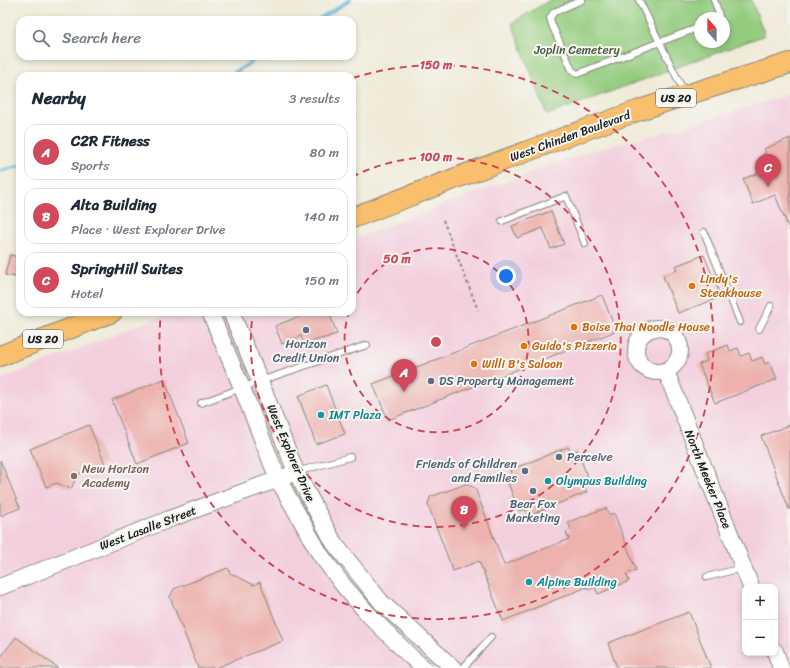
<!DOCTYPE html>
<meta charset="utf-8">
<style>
body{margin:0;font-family:Sriracha,sans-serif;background:#f2f2f3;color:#1f2937}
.controls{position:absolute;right:12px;bottom:12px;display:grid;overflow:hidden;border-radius:8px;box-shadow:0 2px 6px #0003}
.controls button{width:36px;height:36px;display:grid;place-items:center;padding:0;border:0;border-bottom:1px solid #e0e1e3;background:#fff;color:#1f2937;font:20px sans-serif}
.compass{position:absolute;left:694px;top:12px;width:36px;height:36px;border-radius:50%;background:#fff;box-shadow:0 2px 6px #0003;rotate:339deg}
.you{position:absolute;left:506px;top:276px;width:14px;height:14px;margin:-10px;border:3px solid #fff;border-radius:50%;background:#1a73e8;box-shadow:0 0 0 6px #1a73e833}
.badge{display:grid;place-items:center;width:26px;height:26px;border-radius:50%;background:#d1495b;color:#fff;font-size:13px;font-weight:700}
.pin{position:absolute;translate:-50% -33px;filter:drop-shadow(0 1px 2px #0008)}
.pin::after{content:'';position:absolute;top:21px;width:14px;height:12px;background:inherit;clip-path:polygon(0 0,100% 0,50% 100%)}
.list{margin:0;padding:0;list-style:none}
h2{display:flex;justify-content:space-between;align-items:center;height:52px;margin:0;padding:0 16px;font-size:17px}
h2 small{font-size:13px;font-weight:400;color:#747a83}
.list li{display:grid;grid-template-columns:26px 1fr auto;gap:12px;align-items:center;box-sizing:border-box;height:56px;margin:0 8px 8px;padding:0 8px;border:1px solid #e0e1e3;border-radius:12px}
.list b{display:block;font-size:15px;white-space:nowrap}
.list p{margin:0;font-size:13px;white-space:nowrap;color:#747a83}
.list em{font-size:13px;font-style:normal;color:#747a83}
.icon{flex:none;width:22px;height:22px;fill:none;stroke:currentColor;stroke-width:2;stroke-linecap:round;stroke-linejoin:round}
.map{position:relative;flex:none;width:790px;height:668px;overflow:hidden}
.search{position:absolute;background:#fff;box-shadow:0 2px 6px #0003;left:16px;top:16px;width:340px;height:44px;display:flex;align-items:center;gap:10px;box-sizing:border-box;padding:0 14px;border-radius:12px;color:#747a83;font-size:15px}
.panel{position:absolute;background:#fff;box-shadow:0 2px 6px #0003;left:16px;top:72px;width:340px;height:244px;border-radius:12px}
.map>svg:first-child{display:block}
.built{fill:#f3cfde;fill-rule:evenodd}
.green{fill:#94cc7e;stroke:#58744d;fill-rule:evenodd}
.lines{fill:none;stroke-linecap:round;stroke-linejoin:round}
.stream{stroke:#58b0d5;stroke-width:3.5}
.building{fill:#edb2ae}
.service-casing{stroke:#86847a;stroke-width:8}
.tertiary-casing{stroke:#86847a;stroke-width:18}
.primary-casing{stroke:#86847a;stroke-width:22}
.path{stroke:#86847a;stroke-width:2;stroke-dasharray:3 3;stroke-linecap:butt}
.service{stroke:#fff;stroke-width:6}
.tertiary{stroke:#fff;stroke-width:16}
.primary{stroke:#f9bf6d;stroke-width:20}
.ring{fill:none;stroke:#d1495b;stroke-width:2;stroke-dasharray:7 5}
.food-dot{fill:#e8710a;stroke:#f6f6f2;stroke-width:1.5}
.service-dot{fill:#5c6f8a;stroke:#f6f6f2;stroke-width:1.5}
.culture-dot{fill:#0f9aa8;stroke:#f6f6f2;stroke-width:1.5}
.education-dot{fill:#8d6e63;stroke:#f6f6f2;stroke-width:1.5}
.labels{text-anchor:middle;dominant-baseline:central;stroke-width:4;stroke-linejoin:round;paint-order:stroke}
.shield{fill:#f6f6f2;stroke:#5d5d5c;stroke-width:1}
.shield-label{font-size:11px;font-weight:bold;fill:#1c1c1c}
.park-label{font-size:12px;fill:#465a3e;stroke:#f6f6f2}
.street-label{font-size:12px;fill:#1c1c1c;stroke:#f6f6f2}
.food-label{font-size:12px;fill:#c56008;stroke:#f6f6f2;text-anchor:start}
.service-label{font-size:12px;fill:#4e5e75;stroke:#f6f6f2}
.culture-label{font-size:12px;fill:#0d838f;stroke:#f6f6f2;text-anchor:start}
.education-label{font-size:12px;fill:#785e54;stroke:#f6f6f2;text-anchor:start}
.centre{fill:#d1495b;stroke:#f6f6f2;stroke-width:2}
.ring-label{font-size:12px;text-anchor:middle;font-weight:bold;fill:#d1495b;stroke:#f6f6f2;stroke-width:4;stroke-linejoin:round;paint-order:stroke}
</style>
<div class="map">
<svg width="790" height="668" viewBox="0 0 790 668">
<rect width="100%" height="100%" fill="#f6f6f2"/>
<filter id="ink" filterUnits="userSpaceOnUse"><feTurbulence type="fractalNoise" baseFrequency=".025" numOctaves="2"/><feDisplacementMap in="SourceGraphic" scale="8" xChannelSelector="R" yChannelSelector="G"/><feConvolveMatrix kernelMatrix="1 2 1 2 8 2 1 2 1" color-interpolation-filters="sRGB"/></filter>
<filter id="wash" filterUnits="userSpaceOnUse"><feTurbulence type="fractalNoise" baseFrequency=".012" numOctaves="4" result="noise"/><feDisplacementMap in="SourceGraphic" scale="16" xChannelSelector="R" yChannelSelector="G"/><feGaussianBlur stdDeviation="0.9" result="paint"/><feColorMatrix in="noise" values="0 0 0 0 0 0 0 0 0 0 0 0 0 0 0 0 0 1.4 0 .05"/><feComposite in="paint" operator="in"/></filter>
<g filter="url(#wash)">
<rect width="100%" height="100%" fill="#f0ebd8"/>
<path class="built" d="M790 94V668H0V380L171 312H352V240L397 222 559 162 598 149 680 128ZM745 587H775V653H745Z"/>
<path class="green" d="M550 0H751L765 35 547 115 512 23ZM700 18H724V42H700Z"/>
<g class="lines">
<g class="stream">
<path d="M318 20 350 0"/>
<path d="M229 76 261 56"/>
<path d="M0 171 20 166"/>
</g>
</g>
<g id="blocks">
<g class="building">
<path d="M790 138V231L775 195 753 204 743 179 768 169 762 155 766 153 764 149Z"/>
<path d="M551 211 564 244 551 249 543 228 517 238 512 226Z"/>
<path d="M10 255 20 257V278L5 275Z"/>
<path d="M704 255 721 297 678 313 663 276 677 270 675 266Z"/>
<path d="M602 295 616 331 388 420 373 384Z"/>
<path d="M302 312H329L337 334 329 336V337L312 341 304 344 301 336 282 344 275 326 303 315Z"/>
<path d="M728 345 730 351 738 348 741 356 749 353 752 361 762 357 765 364 770 362 777 379 715 403 699 364 707 361 705 354Z"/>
<path d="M164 379 189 443 137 464 112 400Z"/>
<path d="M326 385 345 434 316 444 298 396Z"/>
<path d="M89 425 105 464 77 475 71 489 57 483 46 487 30 449Z"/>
<path d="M790 425V509H789L761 436Z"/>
<path d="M568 447 571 453 577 450 590 483 584 486 587 492 528 516 525 509 519 511 506 478 512 476 510 470Z"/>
<path d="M0 460 20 508 0 516Z"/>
<path d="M466 484 475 488 504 565 569 539 566 532 571 530 568 522 606 508 609 515 614 513 636 570 626 574 629 581 598 594 595 587 589 590 587 587 503 621 479 561 453 571 428 505 430 497Z"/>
<path d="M228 568 230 573 254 585 260 582 283 641 215 668H198L170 597 174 589Z"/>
<path d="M689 612 711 668H617L608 643Z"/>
<path d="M16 637 58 668H0V658Z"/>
</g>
</g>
</g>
<g filter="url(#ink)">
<use href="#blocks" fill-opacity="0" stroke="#86847a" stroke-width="1"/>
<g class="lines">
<defs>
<g id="service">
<path d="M582 0 554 12 550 18 552 25 572 70 577 74 660 42 700 27"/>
<path d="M639 0 685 94"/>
<path d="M714 0 717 8 719 16 717 18"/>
<path d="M502 221 566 196 585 244"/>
<path d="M704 232 740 322"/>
<path d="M759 329 771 306"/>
<path d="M201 403 260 381 367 345"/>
<path d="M296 472 350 457"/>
<path d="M707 577 742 568"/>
<path d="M463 668 491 637"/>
</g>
<g id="tertiary">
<path d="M210 312 242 388 278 479 320 554 343 585 369 615 411 657 424 668"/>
<path d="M231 312 260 381 296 472 334 543 382 603 453 668"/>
<circle cx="658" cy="350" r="22"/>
<path d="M666 371 751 587"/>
<path d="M0 587 172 518 287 476"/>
<path d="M775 651 781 668"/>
</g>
<g id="primary">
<path d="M352 218C446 182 541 145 637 111 687 94 739 79 790 63"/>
<path d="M0 356 112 312"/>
</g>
</defs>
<use href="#service" class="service-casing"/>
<use href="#tertiary" class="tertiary-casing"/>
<use href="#primary" class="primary-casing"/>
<path class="path" d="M443 220 478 310"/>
<use href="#service" class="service"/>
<use href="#tertiary" class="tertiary"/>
<use href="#primary" class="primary"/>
</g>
</g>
<g class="ring">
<path d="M352 304A92 92 0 1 1 349 312"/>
<path d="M352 177A185 185 0 1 1 253 313"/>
<path d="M353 78A277 277 0 1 1 161 313"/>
</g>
<g class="food-dot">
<circle cx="692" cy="286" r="4"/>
<circle cx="574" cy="327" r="4"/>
<circle cx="524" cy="346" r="4"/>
<circle cx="474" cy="364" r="4"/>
</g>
<g class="service-dot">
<circle cx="306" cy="330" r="4"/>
<circle cx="431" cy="381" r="4"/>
<circle cx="559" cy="457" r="4"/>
<circle cx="525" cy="471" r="4"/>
<circle cx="533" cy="491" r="4"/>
</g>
<g class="culture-dot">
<circle cx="321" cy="415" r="4"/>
<circle cx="548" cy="481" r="4"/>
<circle cx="529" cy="582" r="4"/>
</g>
<circle class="education-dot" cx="74" cy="476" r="4"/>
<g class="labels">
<g class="shield">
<rect x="656" y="89" width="40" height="18" rx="3"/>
<rect x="23" y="330" width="40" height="18" rx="3"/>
</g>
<g class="shield-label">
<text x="676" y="98">US 20</text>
<text x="43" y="339">US 20</text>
</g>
<g class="park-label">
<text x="577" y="50">Joplin Cemetery</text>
</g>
<g class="street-label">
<text transform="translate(570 136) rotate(-20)">West Chinden Boulevard</text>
<text transform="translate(291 453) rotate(67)">West Explorer Drive</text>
<text transform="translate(708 479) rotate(68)">North Meeker Place</text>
<text transform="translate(148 528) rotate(-21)">West Lasalle Street</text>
</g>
<g class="food-label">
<text x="700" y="279">Lindy's<tspan x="700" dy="14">Steakhouse</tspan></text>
<text x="582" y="327">Boise Thai Noodle House</text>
<text x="532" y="346">Guido's Pizzeria</text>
<text x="482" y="364">Willi B's Saloon</text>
</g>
<g class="service-label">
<text x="306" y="344">Horizon<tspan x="306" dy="14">Credit Union</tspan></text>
<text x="439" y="381" text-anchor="start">DS Property Management</text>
<text x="567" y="457" text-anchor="start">Perceive</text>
<text x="517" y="464" text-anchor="end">Friends of Children<tspan x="517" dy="14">and Families</tspan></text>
<text x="533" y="504">Bear Fox<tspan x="533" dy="14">Marketing</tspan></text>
</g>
<g class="culture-label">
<text x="329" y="415">IMT Plaza</text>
<text x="556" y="481">Olympus Building</text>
<text x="537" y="582">Alpine Building</text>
</g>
<g class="education-label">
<text x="82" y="469">New Horizon<tspan x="82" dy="14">Academy</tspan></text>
</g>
</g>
<circle cx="436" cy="342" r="6" class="centre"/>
<g class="ring-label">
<text x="436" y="69">150 m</text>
<text x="436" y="161">100 m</text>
<text x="397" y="263">50 m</text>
</g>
</svg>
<div class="controls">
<button>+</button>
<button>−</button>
</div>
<svg class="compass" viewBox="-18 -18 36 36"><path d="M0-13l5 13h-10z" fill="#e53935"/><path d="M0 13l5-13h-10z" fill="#747a83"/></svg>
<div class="you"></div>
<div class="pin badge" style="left:404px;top:392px">A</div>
<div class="pin badge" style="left:464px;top:529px">B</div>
<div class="pin badge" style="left:768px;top:187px">C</div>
<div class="search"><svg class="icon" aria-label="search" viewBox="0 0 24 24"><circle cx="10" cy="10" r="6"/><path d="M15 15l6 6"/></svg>Search here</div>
<section class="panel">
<h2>Nearby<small>3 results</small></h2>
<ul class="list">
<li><span class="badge">A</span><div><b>C2R Fitness</b><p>Sports</p></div><em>80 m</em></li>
<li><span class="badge">B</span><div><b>Alta Building</b><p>Place · West Explorer Drive</p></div><em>140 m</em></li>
<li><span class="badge">C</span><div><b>SpringHill Suites</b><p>Hotel</p></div><em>150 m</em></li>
</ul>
</section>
</div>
